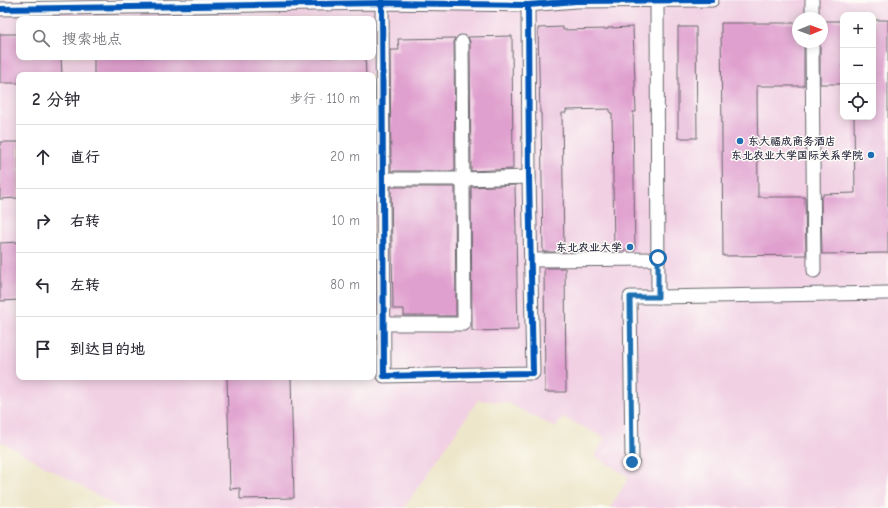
<!DOCTYPE html>
<html lang="zh">
<meta charset="utf-8">
<style>
body{margin:0;font-family:"Comic Neue","LXGW WenKai TC",sans-serif;background:#f7f7f7;color:#2b2b33}
.controls{position:absolute;right:12px;top:12px;display:grid;overflow:hidden;border-radius:8px;box-shadow:0 2px 10px #0003}
.controls button{width:36px;height:36px;display:grid;place-items:center;padding:0;border:0;border-bottom:1px solid #e1e1e2;background:#fff;color:#2b2b33;font:20px sans-serif}
.compass{position:absolute;left:792px;top:12px;width:36px;height:36px;border-radius:50%;background:#fff;box-shadow:0 2px 10px #0003;rotate:89deg}
.stop{position:absolute;width:12px;height:12px;margin:-9px;border:3px solid #1f6fb2;border-radius:50%;background:#fff}
.stop.end{background:#1f6fb2;border-color:#fff;box-shadow:0 1px 4px #0008}
.list{margin:0;padding:0;list-style:none}
h2{display:flex;justify-content:space-between;align-items:center;height:52px;margin:0;padding:0 16px;font-size:17px}
h2 small{font-size:13px;font-weight:400;color:#7c7c81}
.list li{display:grid;grid-template-columns:26px 1fr auto;gap:12px;align-items:center;box-sizing:border-box;height:64px;padding:0 16px;border-top:1px solid #e1e1e2}
.list b{display:block;font-size:15px;white-space:nowrap}
.list em{font-size:13px;font-style:normal;color:#7c7c81}
.icon{flex:none;width:22px;height:22px;fill:none;stroke:currentColor;stroke-width:2;stroke-linecap:round;stroke-linejoin:round}
.map{position:relative;flex:none;width:888px;height:508px;overflow:hidden}
.search{position:absolute;background:#fff;box-shadow:0 2px 10px #0003;left:16px;top:16px;width:360px;height:44px;display:flex;align-items:center;gap:10px;box-sizing:border-box;padding:0 14px;border-radius:8px;color:#7c7c81;font-size:15px}
.panel{position:absolute;background:#fff;box-shadow:0 2px 10px #0003;left:16px;top:72px;width:360px;height:308px;border-radius:8px}
.map>svg:first-child{display:block}
.built{fill:#f1d0e3;fill-rule:evenodd}
.building{fill:#e0a0cf}
.lines{fill:none;stroke-linecap:round;stroke-linejoin:round}
.minor-casing{stroke:#69676d;stroke-width:15}
.minor{stroke:#fff;stroke-width:13}
.cycleway-casing{stroke:#fdfcf7;stroke-width:8}
.cycleway{stroke:#0057b8;stroke-width:6}
.route{stroke:#1f6fb2;stroke-width:5}
.poi-dot{fill:#1f6fb2;stroke:#fdfcf7;stroke-width:1.5}
.labels{text-anchor:middle;dominant-baseline:central;stroke-width:3;stroke-linejoin:round;paint-order:stroke}
.poi-label{font-size:11px;font-weight:bold;fill:#22223b;stroke:#fdfcf7;text-anchor:end}
</style>
<div class="map">
<svg width="888" height="508" viewBox="0 0 888 508">
<rect width="100%" height="100%" fill="#fdfcf7"/>
<filter id="ink" filterUnits="userSpaceOnUse"><feTurbulence type="fractalNoise" baseFrequency=".025" numOctaves="2"/><feDisplacementMap in="SourceGraphic" scale="8" xChannelSelector="R" yChannelSelector="G"/><feConvolveMatrix kernelMatrix="1 2 1 2 8 2 1 2 1" color-interpolation-filters="sRGB"/></filter>
<filter id="wash" filterUnits="userSpaceOnUse"><feTurbulence type="fractalNoise" baseFrequency=".012" numOctaves="4" result="noise"/><feDisplacementMap in="SourceGraphic" scale="16" xChannelSelector="R" yChannelSelector="G"/><feGaussianBlur stdDeviation="0.9" result="paint"/><feColorMatrix in="noise" values="0 0 0 0 0 0 0 0 0 0 0 0 0 0 0 0 0 1.4 0 .05"/><feComposite in="paint" operator="in"/></filter>
<g filter="url(#wash)">
<rect width="100%" height="100%" fill="#eee6ca"/>
<path class="built" d="M0 0H888V508H610L629 477 595 456 605 438 563 417 556 428 508 403 478 400 404 508H120L0 441ZM843 15H873V117H843ZM798 18H822V42H798ZM19 19H373V57H19ZM19 75H373V377H19Z"/>
<g id="blocks">
<g class="building">
<path d="M873 20H888V253L822 254 821 197H823V194L855 193 854 117H873Z"/>
<path d="M822 21H843V84H820V42H822Z"/>
<path d="M721 23H798V42H804V86H757L758 197H805L806 255 723 256Z"/>
<path d="M563 27V30L608 29V28L633 27 636 112H633L635 250H614L612 113H610V109L566 110V113H562L564 252H543L541 113H540L538 28Z"/>
<path d="M678 27H696L697 138H678Z"/>
<path d="M0 34H19V57H61L62 75H19V83H0Z"/>
<path d="M512 36 513 169 471 171 470 42 468 37Z"/>
<path d="M455 38 454 42 455 171H391L390 50H399L398 39Z"/>
<path d="M94 57H365L366 75H94Z"/>
<path d="M0 142H19V198L0 199Z"/>
<path d="M515 185 518 330 472 331 471 187Z"/>
<path d="M391 187H455L456 316H404V309H393Z"/>
<path d="M19 242V300L0 301V243Z"/>
<path d="M544 268H565L566 392H545Z"/>
<path d="M227 377H291L294 498 240 499V488L230 489Z"/>
</g>
</g>
</g>
<g filter="url(#ink)">
<use href="#blocks" fill-opacity="0" stroke="#69676d" stroke-width="1"/>
<g class="lines">
<defs>
<g id="minor">
<path d="M382 0 384 376 533 373 529 177 528 5"/>
<path d="M657 0 658 297"/>
<path d="M812 0V18"/>
<path d="M0 9 382 3 528 5 576 1 712 0"/>
<path d="M812 42 814 271"/>
<path d="M373 179H462L529 177"/>
<path d="M531 260 658 259"/>
<path d="M384 324H464L462 42"/>
<path d="M632 462 630 297H658L888 293"/>
</g>
</defs>
<use href="#minor" class="minor-casing"/>
<use href="#minor" class="minor"/>
<defs>
<g id="cycleway">
<path d="M382 0 384 376 533 373 529 177 528 5"/>
<path d="M0 9 382 3 528 5 576 1 712 0"/>
</g>
</defs>
<use href="#cycleway" class="cycleway-casing"/>
<use href="#cycleway" class="cycleway"/>
</g>
</g>
<g class="lines" filter="url(#ink)">
<path class="route" d="M632 462 630 297H658V258"/>
</g>
<g class="poi-dot">
<circle cx="740" cy="141" r="4"/>
<circle cx="871" cy="155" r="4"/>
<circle cx="630" cy="247" r="4"/>
</g>
<g class="labels">
<g class="poi-label">
<text x="748" y="141" text-anchor="start">东大福成商务酒店</text>
<text x="863" y="155">东北农业大学国际关系学院</text>
<text x="622" y="247">东北农业大学</text>
</g>
</g>
</svg>
<div class="controls">
<button>+</button>
<button>−</button>
<button><svg class="icon" aria-label="locate" viewBox="0 0 24 24"><circle cx="12" cy="12" r="6"/><path d="M12 2v4M12 18v4M2 12h4M18 12h4"/></svg></button>
</div>
<svg class="compass" viewBox="-18 -18 36 36"><path d="M0-13l5 13h-10z" fill="#e53935"/><path d="M0 13l5-13h-10z" fill="#7c7c81"/></svg>
<div class="stop" style="left:658px;top:258px"></div>
<div class="stop end" style="left:632px;top:462px"></div>
<div class="search"><svg class="icon" aria-label="search" viewBox="0 0 24 24"><circle cx="10" cy="10" r="6"/><path d="M15 15l6 6"/></svg>搜索地点</div>
<section class="panel">
<h2>2 分钟<small>步行 · 110 m</small></h2>
<ul class="list">
<li><svg class="icon" aria-label="ahead" viewBox="0 0 24 24"><path d="M12 20V5M6 11l6-6 6 6"/></svg><div><b>直行</b></div><em>20 m</em></li>
<li><svg class="icon" aria-label="right" viewBox="0 0 24 24"><path d="M7 20v-9h11M14 6l5 5-5 5"/></svg><div><b>右转</b></div><em>10 m</em></li>
<li><svg class="icon" aria-label="left" viewBox="0 0 24 24"><path d="M17 20v-9H6M10 6l-5 5 5 5"/></svg><div><b>左转</b></div><em>80 m</em></li>
<li><svg class="icon" aria-label="arrive" viewBox="0 0 24 24"><path d="M6 21V4h12l-3 4 3 4H6"/></svg><div><b>到达目的地</b></div></li>
</ul>
</section>
</div>
